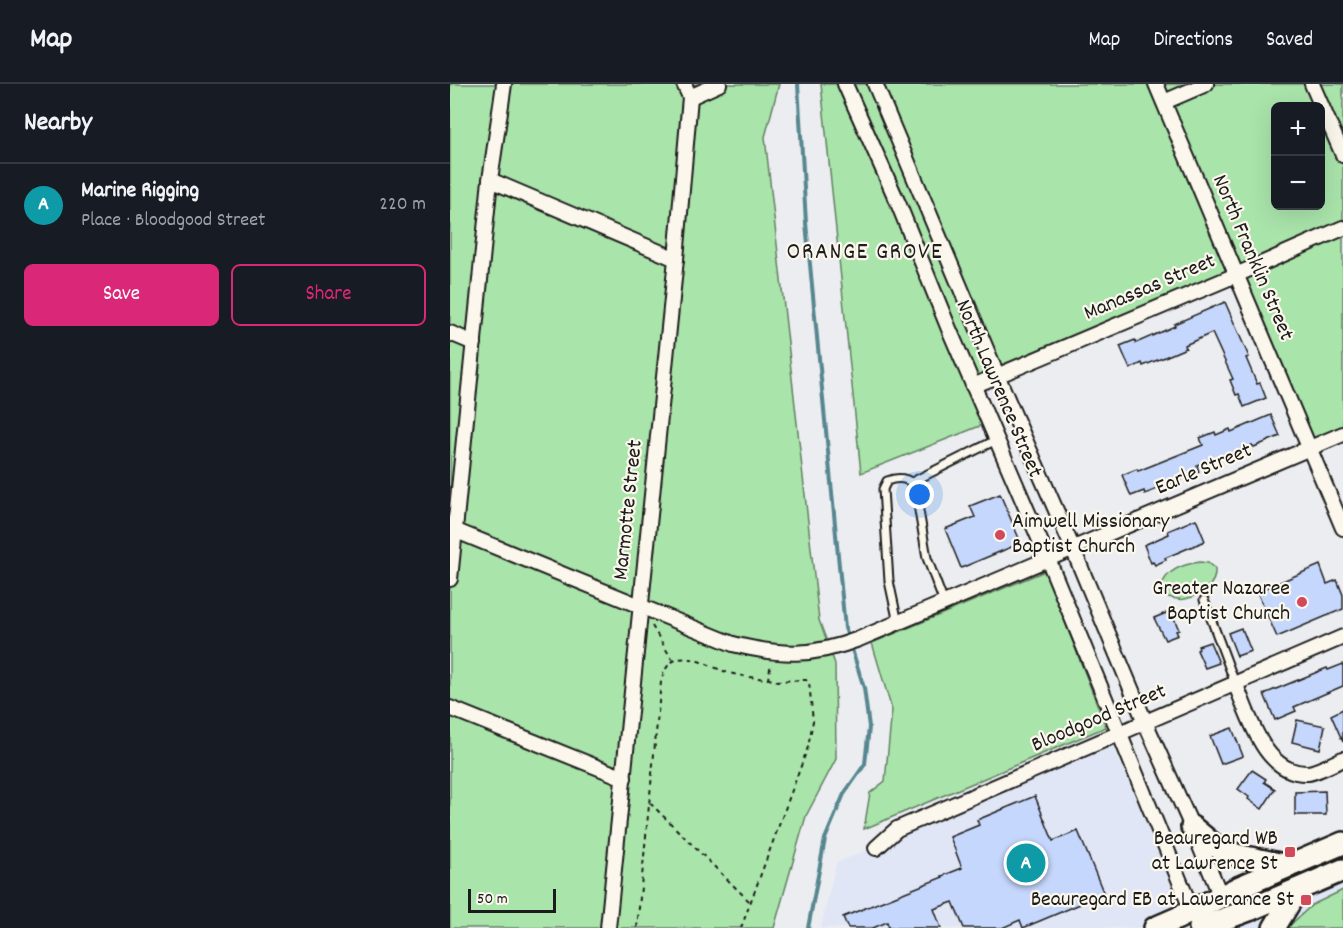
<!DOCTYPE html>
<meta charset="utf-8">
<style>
body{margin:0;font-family:Dekko,sans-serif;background:#242831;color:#f1f3f6}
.controls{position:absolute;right:18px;top:18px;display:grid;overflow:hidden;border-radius:9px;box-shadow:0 6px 24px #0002}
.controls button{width:54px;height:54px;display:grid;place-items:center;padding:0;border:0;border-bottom:2px solid #363941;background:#171b24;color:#f1f3f6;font:30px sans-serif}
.scale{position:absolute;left:18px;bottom:15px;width:88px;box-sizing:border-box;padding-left:6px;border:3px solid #1c1c1c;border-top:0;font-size:16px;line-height:21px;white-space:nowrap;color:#1c1c1c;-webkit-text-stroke:4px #fbf7ec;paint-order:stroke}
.you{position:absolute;left:470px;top:411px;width:21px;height:21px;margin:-15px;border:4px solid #fff;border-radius:50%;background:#1a73e8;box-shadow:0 0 0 9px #1a73e833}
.badge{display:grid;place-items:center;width:39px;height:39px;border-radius:50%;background:#db2777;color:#fff;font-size:20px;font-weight:700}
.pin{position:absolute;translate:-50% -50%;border:3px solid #fff;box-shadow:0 2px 6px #0006}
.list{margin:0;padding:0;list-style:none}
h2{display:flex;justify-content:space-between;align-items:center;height:78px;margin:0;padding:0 24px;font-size:26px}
h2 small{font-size:20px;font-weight:400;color:#9ea1a6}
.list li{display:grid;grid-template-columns:39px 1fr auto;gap:18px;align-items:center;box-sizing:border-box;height:84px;padding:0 24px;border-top:2px solid #363941}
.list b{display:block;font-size:22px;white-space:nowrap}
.list p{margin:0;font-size:20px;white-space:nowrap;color:#9ea1a6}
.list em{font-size:20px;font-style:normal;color:#9ea1a6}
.actions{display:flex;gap:12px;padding:18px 24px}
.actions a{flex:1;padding:14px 0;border:2px solid #db2777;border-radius:9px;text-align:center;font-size:21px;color:#db2777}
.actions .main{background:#db2777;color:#fff}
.map{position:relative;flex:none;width:893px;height:844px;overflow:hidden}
header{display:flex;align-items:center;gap:36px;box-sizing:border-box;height:84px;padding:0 30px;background:#171b24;border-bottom:2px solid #363941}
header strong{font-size:28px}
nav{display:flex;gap:33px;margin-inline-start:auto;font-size:21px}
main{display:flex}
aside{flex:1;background:#171b24}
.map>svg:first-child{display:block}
.built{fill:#e0e6f5}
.green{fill:#a9e4aa;stroke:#628063;stroke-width:1.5;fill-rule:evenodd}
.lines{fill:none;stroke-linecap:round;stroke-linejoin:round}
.stream{stroke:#57868f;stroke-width:4}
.building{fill:#c6d7fd;stroke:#1c1c1c;stroke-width:1.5}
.service-casing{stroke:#1c1c1c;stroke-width:11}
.minor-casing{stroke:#1c1c1c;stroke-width:18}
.primary-casing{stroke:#1c1c1c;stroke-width:26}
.path{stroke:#1c1c1c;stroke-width:2;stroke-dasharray:4.5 4.5;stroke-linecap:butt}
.service{stroke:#fbf7ec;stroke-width:7}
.minor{stroke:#fbf7ec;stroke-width:14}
.primary{stroke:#fbf7ec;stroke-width:21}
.poi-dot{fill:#d1495b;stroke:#fbf7ec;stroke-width:2}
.labels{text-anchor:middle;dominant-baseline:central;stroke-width:4.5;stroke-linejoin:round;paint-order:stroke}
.street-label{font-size:22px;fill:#1c1c1c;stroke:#fbf7ec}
.poi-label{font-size:22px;fill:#1c1c1c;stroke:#fbf7ec;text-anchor:end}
.neighbourhood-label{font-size:24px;letter-spacing:1.5px;fill:#1c1c1c;stroke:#fbf7ec}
</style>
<header>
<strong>Map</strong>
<nav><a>Map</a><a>Directions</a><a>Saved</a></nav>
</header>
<main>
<aside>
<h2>Nearby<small></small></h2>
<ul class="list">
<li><span class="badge" style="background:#0f9aa8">A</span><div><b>Marine Rigging</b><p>Place · Bloodgood Street</p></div><em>220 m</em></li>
</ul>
<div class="actions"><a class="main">Save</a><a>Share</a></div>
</aside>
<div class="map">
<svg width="893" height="844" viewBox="0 0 893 844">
<rect width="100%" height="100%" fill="#ebedf1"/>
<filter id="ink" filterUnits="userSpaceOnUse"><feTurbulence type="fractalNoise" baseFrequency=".0167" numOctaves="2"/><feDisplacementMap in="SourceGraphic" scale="12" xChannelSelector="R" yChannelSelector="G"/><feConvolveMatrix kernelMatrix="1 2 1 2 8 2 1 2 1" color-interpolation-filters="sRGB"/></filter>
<g filter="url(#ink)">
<path class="built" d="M663 661 738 838 893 772V844H371L386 779Z"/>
<g class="green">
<path d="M0 0H329L315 53 369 536 385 580 386 675 356 732 324 844H0Z"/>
<path d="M371 0H893V344L863 357 790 182 517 296 535 340 411 389ZM826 22H870V122H826Z"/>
<path d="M750 478 758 479 765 485C767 501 750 512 735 515 731 516 726 515 722 514 718 513 716 513 713 510 711 507 712 504 712 501 717 485 735 480 750 478Z"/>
<path d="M595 487 656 643 414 745 420 709 435 697 442 626 422 559Z"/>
<path d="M893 806V844H837L862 821Z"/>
</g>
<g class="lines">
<g class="stream">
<path d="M348 0 356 139 395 544 399 555"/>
<path d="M358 844 375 755 394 710 415 680 419 643 414 604 401 562"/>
</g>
</g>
<g class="building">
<path d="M775 218 799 273 796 274 807 300 810 299 816 314 794 323 789 310 786 311 780 296 783 295 762 249 735 261 736 264 722 270 693 282 692 279 680 285 670 262 685 256 686 259 725 242 724 240Z"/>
<path d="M821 331 830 352 804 363 802 361 774 373 773 371 747 381 749 388 695 410 694 407 681 412 672 391 687 385 688 387 753 361 750 354 765 348 766 351 780 345 781 348Z"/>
<path d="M550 410 571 459 511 484 495 445 525 433 520 422Z"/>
<path d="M746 435 755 457 715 474 716 476 705 481 703 478 701 479 694 461 719 450 718 447Z"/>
<path d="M870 481 877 500 887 496 893 511V525L827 553 807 508Z"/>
<path d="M721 527 729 546 726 547 728 551 715 556 704 534Z"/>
<path d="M791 544 792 547H793L801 567 787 572 778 549Z"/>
<path d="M760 558 769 579 755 584 747 566 749 565 748 562Z"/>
<path d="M893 580V602L844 623 846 627 825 636 814 610 877 584 878 586Z"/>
<path d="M893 625V658L881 631Z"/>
<path d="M847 636 875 642 870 665 842 658Z"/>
<path d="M782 644 793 672 771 680 760 652Z"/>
<path d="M802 686 816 695 814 698 825 705 812 725 798 715 799 713 788 705Z"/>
<path d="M875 707 876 731H845V708Z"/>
<path d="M585 712 603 757 628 747 654 810 573 844 570 836 552 844H514L503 818 484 825 491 844H439L437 838 423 844H398L393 833 493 793 492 792 512 784 500 753 529 741 527 736Z"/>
</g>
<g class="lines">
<defs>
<g id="service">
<path d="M462 398 546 356"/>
<path d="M754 516 785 599"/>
<path d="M448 539 439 497 433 405 437 397C447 393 459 393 465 403L477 474 494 519"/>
</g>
<g id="minor">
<path d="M395 0 448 119 499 245 598 475 742 827"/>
<path d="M425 0 558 317 623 465 695 638 742 743 771 813"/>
<path d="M706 0 893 444"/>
<path d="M862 0 893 71"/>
<path d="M240 13 269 0"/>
<path d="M714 18 756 0"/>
<path d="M40 96 226 175"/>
<path d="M0 249 24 259"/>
<path d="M523 302 786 191 893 144"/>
<path d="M4 446 283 560C331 572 362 573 409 555L893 350"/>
<path d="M0 495 40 96 54 0"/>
<path d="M785 599C799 631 814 691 858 689 867 688 884 679 893 675"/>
<path d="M0 624 174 694"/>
<path d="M426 764 447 745 893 553"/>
<path d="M158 844 226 175 240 13 234 0"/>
</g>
<g id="primary">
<path d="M742 743 765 762 786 771 839 782"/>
<path d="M705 844 728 834 790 803 893 759"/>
<path d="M750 844 799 826 893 786"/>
<path d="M824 844 847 806"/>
</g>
</defs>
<use href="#service" class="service-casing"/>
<use href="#minor" class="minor-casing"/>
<use href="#primary" class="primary-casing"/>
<g class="path">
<path d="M202 542 223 577"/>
<path d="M200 719 300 818"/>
<path d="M187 844 211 598C220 558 252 579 276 588 290 592 304 594 318 595L321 579"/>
<path d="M291 844 358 663 363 637 359 598 356 596 326 597 319 595"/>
</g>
<use href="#service" class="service"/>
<use href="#minor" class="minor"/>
<use href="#primary" class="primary"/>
</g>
</g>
<g class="poi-dot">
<circle cx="550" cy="451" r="6"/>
<circle cx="852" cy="518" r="6"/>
<rect x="834" y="762" width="12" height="12" rx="3"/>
<rect x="850" y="810" width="12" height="12" rx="3"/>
</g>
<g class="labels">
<g class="street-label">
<text transform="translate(802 174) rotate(67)">North Franklin Street</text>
<text transform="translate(700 204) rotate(-23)">Manassas Street</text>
<text transform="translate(548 305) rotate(67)">North Lawrence Street</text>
<text transform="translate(754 386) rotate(-23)">Earle Street</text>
<text transform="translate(179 426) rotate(-84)">Marmotte Street</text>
<text transform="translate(649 635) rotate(-23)">Bloodgood Street</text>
</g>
<g class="poi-label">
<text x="562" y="438" text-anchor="start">Aimwell Missionary<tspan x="562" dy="25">Baptist Church</tspan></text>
<text x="840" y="505">Greater Nazaree<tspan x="840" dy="25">Baptist Church</tspan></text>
<text x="828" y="755">Beauregard WB<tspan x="828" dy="25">at Lawrence St</tspan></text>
<text x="844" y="816">Beauregard EB at Lawerance St</text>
</g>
<g class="neighbourhood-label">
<text x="415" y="169">ORANGE GROVE</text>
</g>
</g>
</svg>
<div class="controls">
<button>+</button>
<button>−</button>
</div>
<div class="scale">50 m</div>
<div class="you"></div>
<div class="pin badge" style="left:576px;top:779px;background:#0f9aa8">A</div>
</div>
</main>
